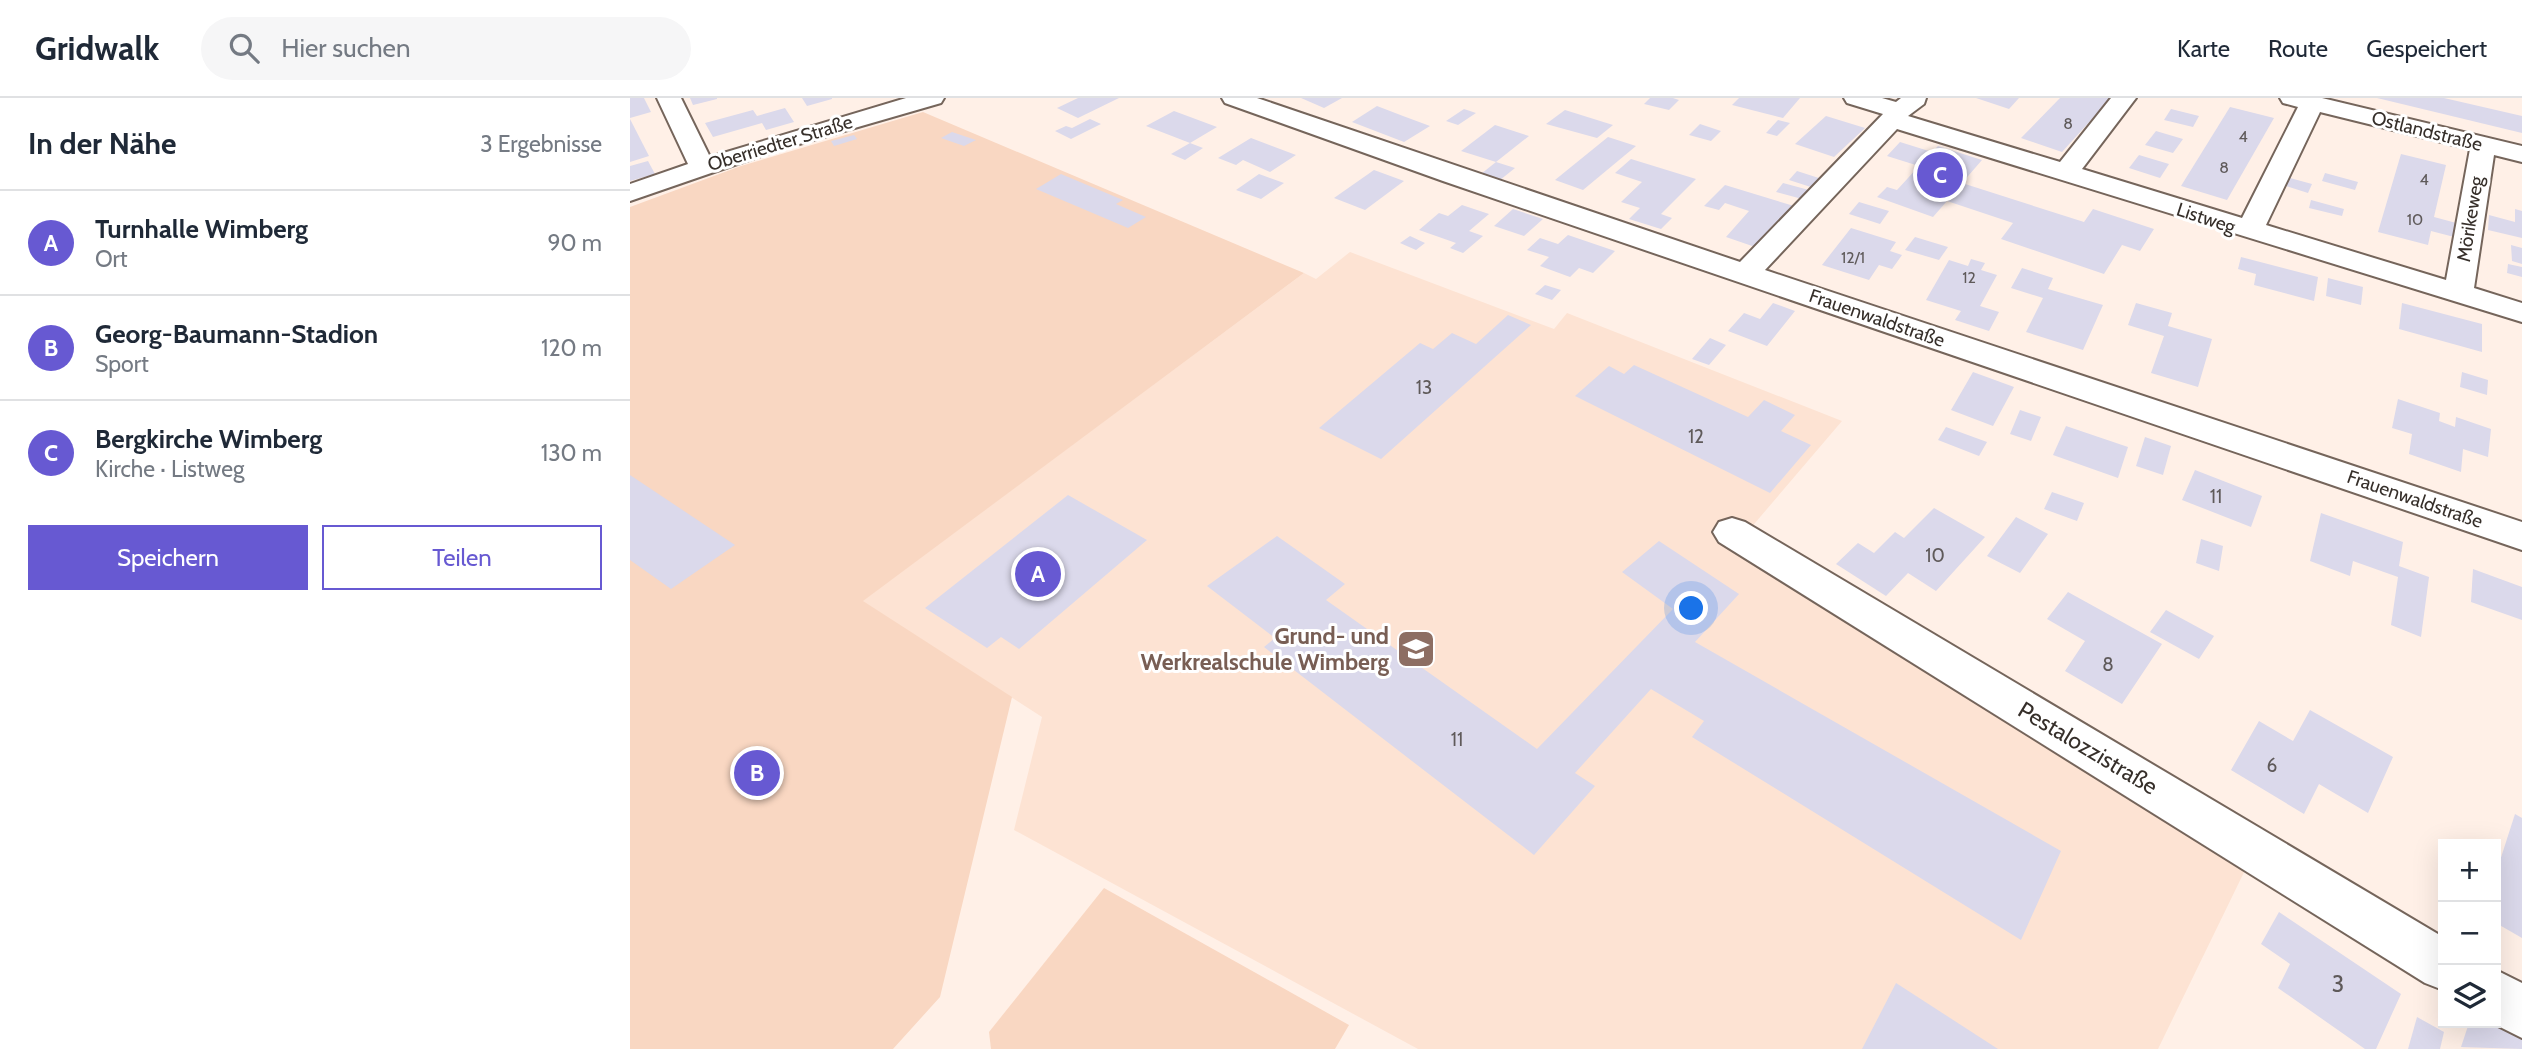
<!DOCTYPE html>
<html lang="de">
<meta charset="utf-8">
<style>
body{margin:0;font-family:Cabin,sans-serif;background:#f6f6f7;color:#1f2937}
.controls{position:absolute;right:21px;bottom:21px;display:grid;overflow:hidden;border-radius:0px;box-shadow:0 7px 28px #0002}
.controls button{width:63px;height:63px;display:grid;place-items:center;padding:0;border:0;border-bottom:2px solid #e0e1e3;background:#fff;color:#1f2937;font:35px sans-serif}
.you{position:absolute;left:1062px;top:511px;width:24px;height:24px;margin:-18px;border:5px solid #fff;border-radius:50%;background:#1a73e8;box-shadow:0 0 0 10px #1a73e833}
.badge{display:grid;place-items:center;width:46px;height:46px;border-radius:50%;background:#6759d2;color:#fff;font-size:23px;font-weight:700}
.pin{position:absolute;translate:-50% -50%;border:4px solid #fff;box-shadow:0 2px 7px #0006}
.list{margin:0;padding:0;list-style:none}
h2{display:flex;justify-content:space-between;align-items:center;height:91px;margin:0;padding:0 28px;font-size:30px}
h2 small{font-size:23px;font-weight:400;color:#747a83}
.list li{display:grid;grid-template-columns:46px 1fr auto;gap:21px;align-items:center;box-sizing:border-box;height:105px;padding:0 28px;border-top:2px solid #e0e1e3}
.list b{display:block;font-size:26px;white-space:nowrap}
.list p{margin:0;font-size:23px;white-space:nowrap;color:#747a83}
.list em{font-size:23px;font-style:normal;color:#747a83}
.actions{display:flex;gap:14px;padding:21px 28px}
.actions a{flex:1;padding:16px 0;border:2px solid #6759d2;border-radius:0px;text-align:center;font-size:24px;color:#6759d2}
.actions .main{background:#6759d2;color:#fff}
.icon{flex:none;width:38px;height:38px;fill:none;stroke:currentColor;stroke-width:2;stroke-linecap:round;stroke-linejoin:round}
.map{position:relative;flex:none;width:1892px;height:951px;overflow:hidden}
header{display:flex;align-items:center;gap:42px;box-sizing:border-box;height:98px;padding:0 35px;background:#fff;border-bottom:2px solid #e0e1e3}
header strong{font-size:33px}
nav{display:flex;gap:38px;margin-inline-start:auto;font-size:24px}
.search{width:490px;height:63px;background:#f6f6f7;display:flex;align-items:center;gap:18px;box-sizing:border-box;padding:0 24px;border-radius:38px;color:#747a83;font-size:26px}
main{display:flex}
aside{flex:1;background:#fff}
.map>svg:first-child{display:block}
.built{fill:#fde3d3}
.green{fill:#f9d7c2}
.building{fill:#dbd9eb}
.lines{fill:none;stroke-linecap:round;stroke-linejoin:round}
.minor-casing{stroke:#75655b;stroke-width:4}
.minor{fill:#fff;fill-rule:evenodd}
.labels{text-anchor:middle;dominant-baseline:central;stroke-width:6;stroke-linejoin:round;paint-order:stroke}
.far-number-label{font-size:16px;fill:#5f5a5a}
.far-street-label{font-size:19px;fill:#362f2a;stroke:#fff}
.number-label{font-size:19px;fill:#5f5a5a}
.education-label{font-size:23px;font-weight:bold;fill:#785e54;stroke:#fff;text-anchor:end}
.street-label{font-size:23px;fill:#362f2a;stroke:#fff}
.near-number-label{font-size:23px;fill:#5f5a5a}
</style>
<header>
<strong>Gridwalk</strong>
<div class="search"><svg class="icon" aria-label="search" viewBox="0 0 24 24"><circle cx="10" cy="10" r="6"/><path d="M15 15l6 6"/></svg>Hier suchen</div>
<nav><a>Karte</a><a>Route</a><a>Gespeichert</a></nav>
</header>
<main>
<aside>
<h2>In der Nähe<small>3 Ergebnisse</small></h2>
<ul class="list">
<li><span class="badge">A</span><div><b>Turnhalle Wimberg</b><p>Ort</p></div><em>90 m</em></li>
<li><span class="badge">B</span><div><b>Georg-Baumann-Stadion</b><p>Sport</p></div><em>120 m</em></li>
<li><span class="badge">C</span><div><b>Bergkirche Wimberg</b><p>Kirche · Listweg</p></div><em>130 m</em></li>
</ul>
<div class="actions"><a class="main">Speichern</a><a>Teilen</a></div>
</aside>
<div class="map">
<svg width="1892" height="951" viewBox="0 0 1892 951">
<rect width="100%" height="100%" fill="#fff0e7"/>
<path class="built" d="M720 154 924 231 937 215 1212 323 1102 452 1619 764 1528 951H788L384 732 412 619 232 503 674 175 686 181Z"/>
<g class="green">
<path d="M293 14 674 175 233 503 382 599 310 899 263 951H0V109L111 68Z"/>
<path d="M474 790 719 927 705 951H361L359 934Z"/>
</g>
<g class="building">
<path d="M0 0H14L21 14 0 20Z"/>
<path d="M60 0H87V1L63 7Z"/>
<path d="M172 0H202V1L177 8Z"/>
<path d="M448 0H489L448 20 427 10Z"/>
<path d="M671 0H712L694 10Z"/>
<path d="M1020 0H1043L1049 2 1039 12 1014 6Z"/>
<path d="M1109 0H1170L1153 20 1102 7Z"/>
<path d="M1346 0H1389L1379 11Z"/>
<path d="M1430 0H1481L1432 54 1391 40Z"/>
<path d="M1747 0H1814L1892 18V35Z"/>
<path d="M747 8 773 18 800 28 774 44 722 24Z"/>
<path d="M1600 9 1644 20 1597 102 1551 88Z"/>
<path d="M155 10 164 24 136 32 132 25 83 39 75 25 123 12 127 18Z"/>
<path d="M834 11 846 15 828 27 816 23Z"/>
<path d="M1541 11 1569 18 1563 29 1534 22Z"/>
<path d="M935 12 983 27 967 40 916 26Z"/>
<path d="M544 13 587 29 560 45 516 28Z"/>
<path d="M1196 18 1235 30 1204 59 1165 46Z"/>
<path d="M0 21 19 58 0 64Z"/>
<path d="M460 21 471 26 441 41 425 33 436 28 442 30Z"/>
<path d="M1148 22 1160 25 1147 38 1136 35Z"/>
<path d="M1070 26 1091 33 1081 43 1059 37Z"/>
<path d="M865 27 899 38 866 64 831 53Z"/>
<path d="M1526 33 1553 41 1543 55 1515 47Z"/>
<path d="M322 34 346 42 334 48 311 40Z"/>
<path d="M224 37 227 41 204 48 201 43Z"/>
<path d="M978 39 1006 48 953 92 925 82Z"/>
<path d="M621 40 666 57 640 74 613 62 606 67 588 60Z"/>
<path d="M1270 44 1302 54 1308 48 1352 62 1332 85 1454 124 1463 111 1524 131 1510 153 1492 147 1474 176 1371 141 1383 125 1317 103 1303 119 1247 99 1257 89 1267 92 1289 68 1257 58Z"/>
<path d="M560 45 573 50 555 62 541 56Z"/>
<path d="M1771 56 1816 67 1804 119 1830 126 1828 140 1801 133 1798 147 1748 134Z"/>
<path d="M1509 57 1539 66 1530 80 1499 70Z"/>
<path d="M1001 61 1066 81 1031 116 1042 120 1031 131 999 121 1010 110 991 104 1012 84 985 75Z"/>
<path d="M18 63 25 76 0 83V68Z"/>
<path d="M866 64 885 70 870 82 851 76Z"/>
<path d="M744 72 774 83 735 112 704 100Z"/>
<path d="M1167 73 1195 82 1187 91 1159 82Z"/>
<path d="M1695 75 1728 84 1725 92 1692 83Z"/>
<path d="M431 76 493 102 486 106 516 119 498 130 406 91Z"/>
<path d="M629 76 654 85 631 101 606 92Z"/>
<path d="M1660 80 1682 86 1678 95 1656 88Z"/>
<path d="M1153 85 1179 92 1172 101 1146 94Z"/>
<path d="M1095 87 1164 108 1128 150 1096 139 1119 113 1095 105 1089 112 1074 108Z"/>
<path d="M1681 102 1714 111 1712 118 1679 110Z"/>
<path d="M1229 104 1259 113 1250 126 1219 116Z"/>
<path d="M832 107 859 116 839 133 853 138 833 155 820 150 826 145 789 132 809 115 818 118Z"/>
<path d="M883 111 913 121 894 138 864 128Z"/>
<path d="M1885 111 1892 113V140L1858 132 1859 117 1885 124Z"/>
<path d="M1221 130 1266 144 1260 153 1272 157 1262 171 1249 167 1239 182 1192 167Z"/>
<path d="M938 137 985 153 963 175 949 170 940 179 910 168 919 159 897 152 910 140 928 146Z"/>
<path d="M780 138 795 145 786 152 770 145Z"/>
<path d="M1285 139 1318 149 1309 162 1275 152Z"/>
<path d="M1881 147 1892 150V166L1882 163Z"/>
<path d="M1611 159 1688 179 1684 203 1624 187 1626 176 1608 171Z"/>
<path d="M1341 161 1355 165 1351 172 1367 177 1350 208 1369 214 1359 233 1325 222 1331 213 1296 202 1319 162 1338 168Z"/>
<path d="M1878 166 1892 169V179L1877 175Z"/>
<path d="M1392 170 1423 180 1418 191 1473 207 1453 252 1396 234 1413 200 1381 190Z"/>
<path d="M1698 180 1733 189 1731 207 1696 198Z"/>
<path d="M915 187 931 192 922 202 905 196Z"/>
<path d="M1143 205 1165 213 1137 248 1098 233 1114 215 1130 221Z"/>
<path d="M1506 205 1542 215 1538 228 1582 241 1568 289 1521 275 1534 238 1498 227Z"/>
<path d="M1772 205 1852 226V254L1769 231Z"/>
<path d="M878 217 901 227 751 361 689 330 790 245 803 251 822 235 846 246Z"/>
<path d="M1080 240 1096 247 1079 267 1062 261Z"/>
<path d="M1004 267 1118 319 1134 302 1165 317 1151 333 1181 347 1140 395 945 298 979 268 994 276Z"/>
<path d="M1343 274 1384 289 1363 328 1321 312Z"/>
<path d="M1832 274 1858 282 1857 297 1830 289Z"/>
<path d="M1768 301 1810 315 1809 323 1825 329 1826 319 1861 331 1858 359 1833 351 1831 374 1779 356 1782 336 1762 330Z"/>
<path d="M1390 312 1411 319 1401 343 1380 336Z"/>
<path d="M1436 328 1498 349 1488 380 1423 357Z"/>
<path d="M1316 329 1357 344 1349 358 1308 342Z"/>
<path d="M1515 339 1541 348 1533 377 1506 368Z"/>
<path d="M1565 372 1632 398 1621 429 1552 402Z"/>
<path d="M0 377 105 447 41 491 0 462Z"/>
<path d="M1422 394 1454 405 1447 423 1414 411Z"/>
<path d="M438 397 517 442 389 551 371 539 357 550 295 510Z"/>
<path d="M1304 410 1355 439 1306 493 1278 475 1256 498 1206 466 1228 445 1244 455 1265 434 1274 440Z"/>
<path d="M1691 415 1773 444 1769 468 1799 479 1791 539 1761 527 1768 479 1723 463 1720 478 1680 463Z"/>
<path d="M1386 419 1418 436 1390 475 1357 458Z"/>
<path d="M647 438 715 486 696 502 907 651 1043 511 992 474 1029 443 1109 496 1065 544 1431 753 1391 842 1062 639 1074 623 1021 591 945 675 965 688 904 757 634 549 645 540 577 488Z"/>
<path d="M1571 441 1593 448 1589 473 1566 465Z"/>
<path d="M1843 471 1892 489V522L1841 504Z"/>
<path d="M1438 494 1532 546 1492 606 1435 573 1455 543 1417 521Z"/>
<path d="M1536 512 1584 538 1569 561 1520 534Z"/>
<path d="M1680 612 1763 659 1738 715 1689 686 1674 716 1601 672 1629 623 1663 643Z"/>
<path d="M1885 716 1892 720V840L1866 825V775Z"/>
<path d="M1649 814 1771 896 1746 951H1735L1648 890 1660 866 1631 846Z"/>
<path d="M1266 885 1368 951H1232Z"/>
<path d="M1866 916 1892 932V951L1831 949 1839 925H1866Z"/>
<path d="M1787 919 1814 934 1810 951H1778Z"/>
</g>
<g class="lines">
<defs>
<g id="minor">
<path d="M27 0H51L80 59 276 0H314L311 5 145 53 0 103V86L58 66Z"/>
<path d="M592 0H627L1110 164 1253 16 1217 5 1214 0H1252L1266 4 1271 0H1296L1294 6 1278 18 1430 64 1481 0H1506L1452 71 1612 120 1668 9 1653 5 1650 0H1692L1892 48V64L1864 57 1844 190 1892 205V224L1267 31 1135 172 1892 424V452L813 83 595 5ZM1690 14 1840 51 1816 182 1636 127Z"/>
<path d="M1102 420 1115 424 1813 839V892L1795 885 1089 444 1083 434 1089 424Z"/>
<path d="M1866 872 1892 885V940L1862 925H1866Z"/>
</g>
</defs>
<use href="#minor" class="minor-casing"/>
<use href="#minor" class="minor"/>
</g>
<defs>
<symbol id="school-square" viewBox="-11 -11 22 22"><rect x="-9" y="-9" width="18" height="18" rx="4" fill="#8d6e63" stroke="#fff"/><path d="M0-5L7-2L0 1L-7-2ZM-4 1L0 2.5L4 1V4Q0 6-4 4Z" fill="#fff"/></symbol>
</defs>
<g fill-rule="evenodd">
<use href="#school-square" x="764" y="529" width="44" height="44"/>
</g>
<g class="labels">
<g class="far-number-label">
<text x="1438" y="25">8</text>
<text x="1613" y="38">4</text>
<text x="1594" y="69">8</text>
<text x="1794" y="81">4</text>
<text x="1785" y="121">10</text>
<text x="1223" y="159">12/1</text>
<text x="1339" y="179">12</text>
</g>
<g class="far-street-label">
<text transform="translate(1797 33) rotate(14)">Ostlandstraße</text>
<text transform="translate(150 45) rotate(-17)">Oberriedter Straße</text>
<text transform="translate(1576 120) rotate(18)">Listweg</text>
<text transform="translate(1840 121) rotate(-81)">Mörikeweg</text>
<text transform="translate(1247 220) rotate(19)">Frauenwaldstraße</text>
<text transform="translate(1785 401) rotate(19)">Frauenwaldstraße</text>
</g>
<g class="number-label">
<text x="794" y="289">13</text>
<text x="1066" y="338">12</text>
<text x="1586" y="398">11</text>
<text x="1305" y="457">10</text>
<text x="1478" y="566">8</text>
<text x="827" y="641">11</text>
<text x="1642" y="667">6</text>
</g>
<g class="education-label">
<text x="759" y="538">Grund- und<tspan x="759" dy="26">Werkrealschule Wimberg</tspan></text>
</g>
<g class="street-label">
<text transform="translate(1458 650) rotate(31)">Pestalozzistraße</text>
</g>
<g class="near-number-label">
<text x="1708" y="886">3</text>
</g>
</g>
</svg>
<div class="controls">
<button>+</button>
<button>−</button>
<button><svg class="icon" aria-label="layers" viewBox="0 0 24 24"><path d="M12 4l9 5-9 5-9-5zM3 14l9 5 9-5"/></svg></button>
</div>
<div class="you"></div>
<div class="pin badge" style="left:408px;top:476px">A</div>
<div class="pin badge" style="left:127px;top:675px">B</div>
<div class="pin badge" style="left:1310px;top:77px">C</div>
</div>
</main>
